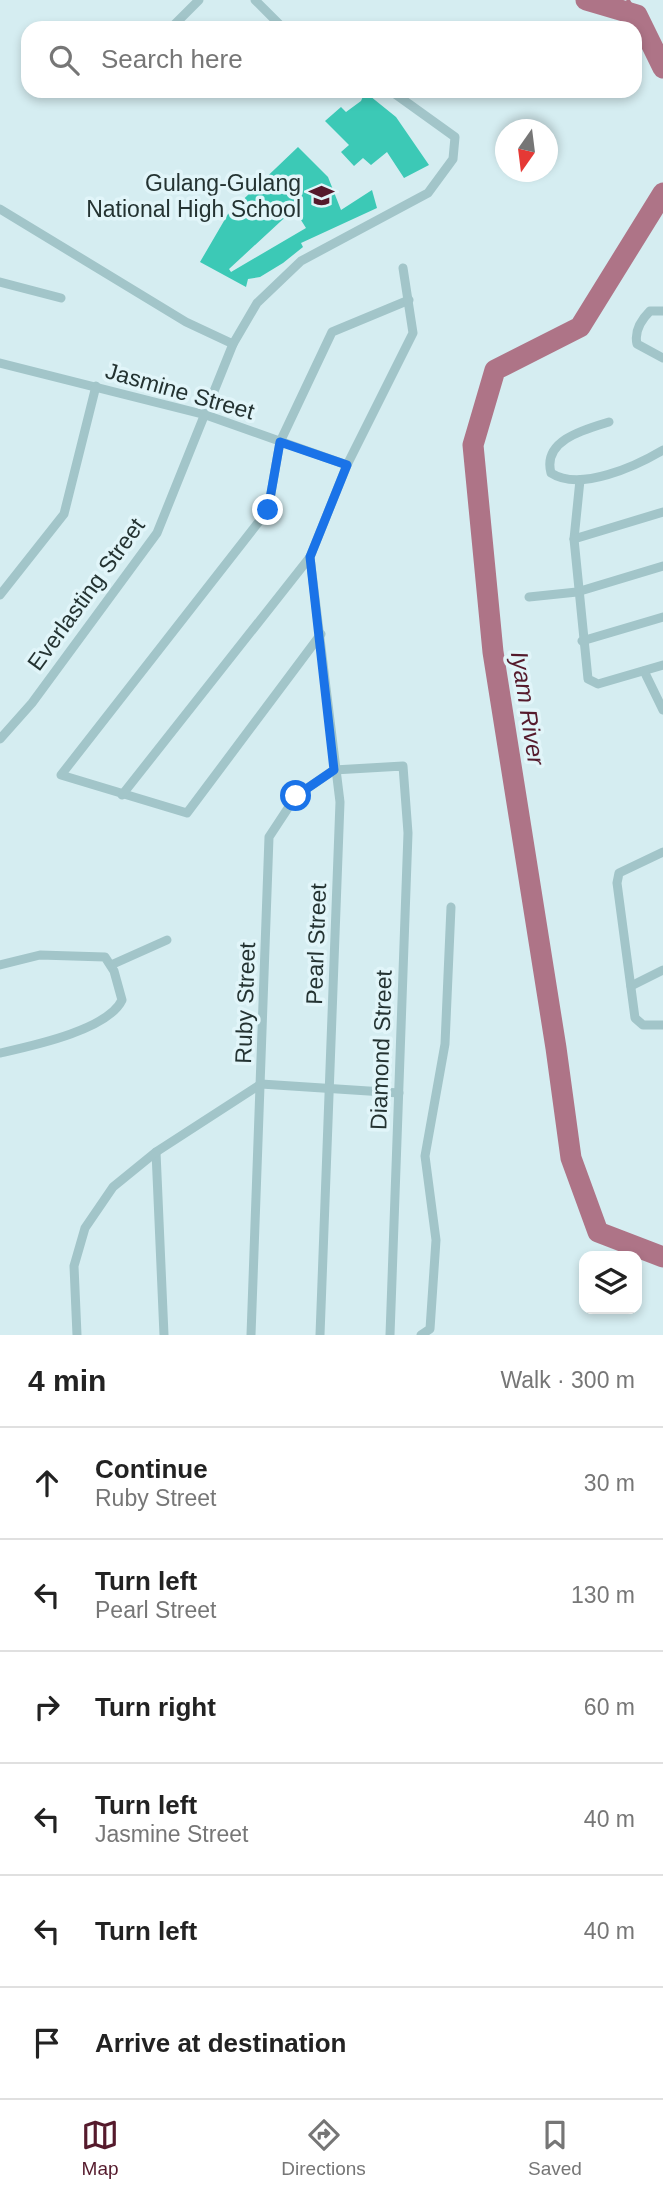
<!DOCTYPE html>
<meta charset="utf-8">
<style>
body{margin:0;font-family:Helvetica,sans-serif;background:#f6f6f6;color:#222}
.controls{position:absolute;right:21px;bottom:21px;display:grid;overflow:hidden;border-radius:14px;box-shadow:0 4px 10px #0003}
.controls button{width:63px;height:63px;display:grid;place-items:center;padding:0;border:0;border-bottom:2px solid #e0e0e0;background:#fff;color:#222;font:35px sans-serif}
.compass{position:absolute;left:495px;top:119px;width:63px;height:63px;border-radius:50%;background:#fff;box-shadow:0 4px 10px #0003;rotate:194deg}
.stop{position:absolute;width:21px;height:21px;margin:-16px;border:5px solid #1a73e8;border-radius:50%;background:#fff}
.stop.end{background:#1a73e8;border-color:#fff;box-shadow:0 2px 7px #0008}
.list{margin:0;padding:0;list-style:none}
h2{display:flex;justify-content:space-between;align-items:center;height:91px;margin:0;padding:0 28px;font-size:30px}
h2 small{font-size:23px;font-weight:400;color:#767676}
.list li{display:grid;grid-template-columns:46px 1fr auto;gap:21px;align-items:center;box-sizing:border-box;height:112px;padding:0 28px;border-top:2px solid #e0e0e0}
.list b{display:block;font-size:26px;white-space:nowrap}
.list p{margin:0;font-size:23px;white-space:nowrap;color:#767676}
.list em{font-size:23px;font-style:normal;color:#767676}
.icon{flex:none;width:38px;height:38px;fill:none;stroke:currentColor;stroke-width:2;stroke-linecap:round;stroke-linejoin:round}
.map{position:relative;flex:none;width:663px;height:1335px;overflow:hidden}
.search{position:absolute;background:#fff;box-shadow:0 4px 10px #0003;left:21px;right:21px;top:21px;height:77px;display:flex;align-items:center;gap:18px;box-sizing:border-box;padding:0 24px;border-radius:21px;color:#767676;font-size:26px}
.sheet{height:763px;background:#fff}
nav{display:flex;justify-content:space-around;align-items:center;box-sizing:border-box;height:98px;border-top:2px solid #e0e0e0;background:#fff;font-size:19px;color:#767676}
nav a{display:grid;justify-items:center;gap:4px}
nav .on{color:#551a2c}
.map>svg:first-child{display:block}
.lines{fill:none;stroke-linecap:round;stroke-linejoin:round}
.stream{stroke:#ae7487;stroke-width:3.5}
.river{stroke:#ae7487;stroke-width:21}
.building{fill:#3cc9b6;fill-rule:evenodd}
.minor{stroke:#a2c5c9;stroke-width:9}
.route{stroke:#1a73e8;stroke-width:9}
.labels{text-anchor:middle;dominant-baseline:central;stroke-width:7;stroke-linejoin:round;paint-order:stroke}
.poi-label{font-size:23px;fill:#243332;stroke:#e1f5f9;text-anchor:end}
.street-label{font-size:23px;fill:#243332;stroke:#e1f5f9}
.water-label{font-size:24px;font-style:italic;fill:#551a2c;stroke:#e1f5f9}
</style>
<div class="map">
<svg width="663" height="1335" viewBox="0 0 663 1335">
<rect width="100%" height="100%" fill="#d5edf1"/>
<g class="lines">
<path class="stream" d="M628 0 637 15"/>
<g class="river">
<path d="M586 0 637 15 663 68"/>
<path d="M663 193 580 327 495 370 473 445 493 652 556 1048 571 1158 598 1232 663 1257"/>
</g>
</g>
<g class="building">
<path d="M365 92 396 117 429 165 404 178 387 152 371 165 363 158 354 166 341 152 349 145 325 121 341 107 346 112 361 101Z"/>
<path d="M298 147 328 177 341 210 372 190 377 208 301 243 303 247 283 263 260 277 248 279 246 287 200 262 228 214ZM294 209 306 228 231 272 229 269Z"/>
</g>
<g class="lines">
<g class="minor">
<path d="M255 0 283 28"/>
<path d="M171 28 199 0"/>
<path d="M0 209 186 322 233 344"/>
<path d="M0 282 61 298"/>
<path d="M663 311H650C641 320 634 331 637 344L663 358"/>
<path d="M0 363 206 415 347 465"/>
<path d="M609 422C586 429 542 440 551 473 580 492 636 466 663 450"/>
<path d="M580 480 574 539 588 679 598 684 663 665"/>
<path d="M574 539 663 512"/>
<path d="M310 557 340 802 320 1335"/>
<path d="M0 595 64 514 96 386"/>
<path d="M529 597 577 592 663 566"/>
<path d="M321 634 187 813 61 775 268 510 280 442 332 332 409 300"/>
<path d="M582 641 663 617"/>
<path d="M644 671 663 710"/>
<path d="M0 739 32 703 157 533 233 344 257 303 301 261 428 193 453 159 455 137 391 91"/>
<path d="M122 795 310 557 347 465 413 333 403 268"/>
<path d="M663 852 619 873 617 883 635 1018 643 1025H663"/>
<path d="M0 965 40 955 105 957 114 971 122 1000C108 1030 31 1046 0 1053"/>
<path d="M111 965 167 940"/>
<path d="M631 986 663 970"/>
<path d="M156 1152 164 1335"/>
<path d="M77 1335 74 1266 85 1228 113 1187 156 1152 261 1084 399 1093"/>
<path d="M251 1335 269 837 296 796 334 770 403 766 408 833 390 1335"/>
<path d="M421 1335 430 1329 436 1240 425 1156 445 1044 451 907"/>
</g>
</g>
<g class="lines">
<path class="route" d="M268 510 280 442 347 465 310 557 334 770 296 796"/>
</g>
<defs>
<symbol id="school-bare" viewBox="-9 -9 18 18"><path d="M0-5L7-2L0 1L-7-2ZM-4 1L0 2.5L4 1V4Q0 6-4 4Z" fill="#551a2c" stroke="#e1f5f9" stroke-width="2.5" paint-order="stroke"/></symbol>
</defs>
<g fill-rule="evenodd">
<use href="#school-bare" x="304" y="178" width="35" height="35"/>
</g>
<g class="labels">
<g class="poi-label">
<text x="301" y="183">Gulang-Gulang<tspan x="301" dy="26">National High School</tspan></text>
</g>
<g class="street-label">
<text transform="translate(180 391) rotate(16)">Jasmine Street</text>
<text transform="translate(86 594) rotate(-54)">Everlasting Street</text>
<text transform="translate(316 944) rotate(-88)">Pearl Street</text>
<text transform="translate(245 1003) rotate(-88)">Ruby Street</text>
<text transform="translate(381 1050) rotate(-88)">Diamond Street</text>
</g>
<g class="water-label">
<text transform="translate(528 708) rotate(81)">Iyam River</text>
</g>
</g>
</svg>
<div class="controls">
<button><svg class="icon" aria-label="layers" viewBox="0 0 24 24"><path d="M12 4l9 5-9 5-9-5zM3 14l9 5 9-5"/></svg></button>
</div>
<svg class="compass" viewBox="-18 -18 36 36"><path d="M0-13l5 13h-10z" fill="#e53935"/><path d="M0 13l5-13h-10z" fill="#767676"/></svg>
<div class="stop" style="left:296px;top:796px"></div>
<div class="stop end" style="left:268px;top:510px"></div>
<div class="search"><svg class="icon" aria-label="search" viewBox="0 0 24 24"><circle cx="10" cy="10" r="6"/><path d="M15 15l6 6"/></svg>Search here</div>
</div>
<section class="sheet">
<h2>4 min<small>Walk · 300 m</small></h2>
<ul class="list">
<li><svg class="icon" aria-label="ahead" viewBox="0 0 24 24"><path d="M12 20V5M6 11l6-6 6 6"/></svg><div><b>Continue</b><p>Ruby Street</p></div><em>30 m</em></li>
<li><svg class="icon" aria-label="left" viewBox="0 0 24 24"><path d="M17 20v-9H6M10 6l-5 5 5 5"/></svg><div><b>Turn left</b><p>Pearl Street</p></div><em>130 m</em></li>
<li><svg class="icon" aria-label="right" viewBox="0 0 24 24"><path d="M7 20v-9h11M14 6l5 5-5 5"/></svg><div><b>Turn right</b></div><em>60 m</em></li>
<li><svg class="icon" aria-label="left" viewBox="0 0 24 24"><path d="M17 20v-9H6M10 6l-5 5 5 5"/></svg><div><b>Turn left</b><p>Jasmine Street</p></div><em>40 m</em></li>
<li><svg class="icon" aria-label="left" viewBox="0 0 24 24"><path d="M17 20v-9H6M10 6l-5 5 5 5"/></svg><div><b>Turn left</b></div><em>40 m</em></li>
<li><svg class="icon" aria-label="arrive" viewBox="0 0 24 24"><path d="M6 21V4h12l-3 4 3 4H6"/></svg><div><b>Arrive at destination</b></div></li>
</ul>
</section>
<nav>
<a class="on"><svg class="icon" aria-label="map" viewBox="0 0 24 24"><path d="M3 6l6-2 6 2 6-2v14l-6 2-6-2-6 2zM9 4v14M15 6v14"/></svg>Map</a>
<a><svg class="icon" aria-label="directions" viewBox="0 0 24 24"><path d="M12 3l9 9-9 9-9-9zM9 14v-3h6M13 9l2 2-2 2"/></svg>Directions</a>
<a><svg class="icon" aria-label="saved" viewBox="0 0 24 24"><path d="M7 4h10v16l-5-4-5 4z"/></svg>Saved</a>
</nav>
